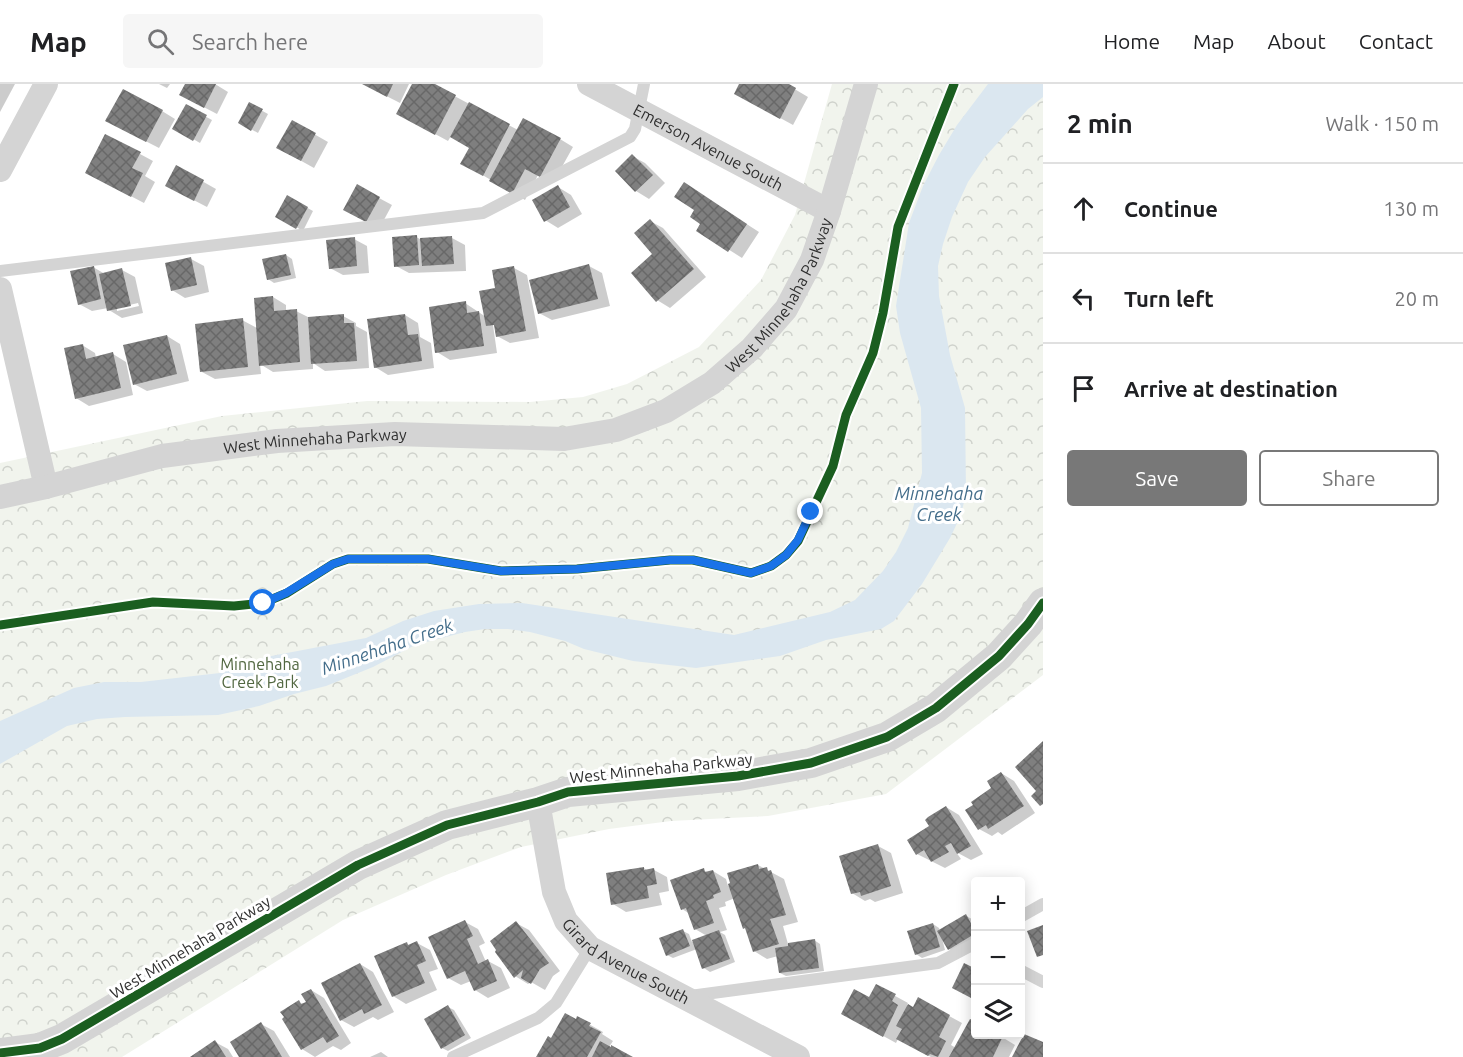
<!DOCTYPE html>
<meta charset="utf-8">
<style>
body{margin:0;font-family:Ubuntu,sans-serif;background:#f6f6f6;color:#202124}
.controls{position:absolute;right:18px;bottom:18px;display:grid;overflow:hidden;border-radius:6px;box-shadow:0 3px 15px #0003}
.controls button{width:54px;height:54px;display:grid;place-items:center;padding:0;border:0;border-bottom:2px solid #e0e0e0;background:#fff;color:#202124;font:30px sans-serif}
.stop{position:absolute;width:18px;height:18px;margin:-14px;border:4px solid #1a73e8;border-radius:50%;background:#fff}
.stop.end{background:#1a73e8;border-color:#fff;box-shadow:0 2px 6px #0008}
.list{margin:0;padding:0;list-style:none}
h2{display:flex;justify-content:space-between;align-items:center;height:78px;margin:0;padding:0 24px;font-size:26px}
h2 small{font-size:20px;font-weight:400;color:#757577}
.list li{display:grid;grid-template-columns:39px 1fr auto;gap:18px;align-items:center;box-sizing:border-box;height:90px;padding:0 24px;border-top:2px solid #e0e0e0}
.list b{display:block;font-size:22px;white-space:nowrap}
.list em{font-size:20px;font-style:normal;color:#757577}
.actions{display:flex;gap:12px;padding:18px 24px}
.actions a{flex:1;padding:14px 0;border:2px solid #787878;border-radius:6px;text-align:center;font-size:21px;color:#787878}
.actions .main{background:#787878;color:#fff}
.icon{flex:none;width:33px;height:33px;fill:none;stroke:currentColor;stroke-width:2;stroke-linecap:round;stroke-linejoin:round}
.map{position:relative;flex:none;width:1043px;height:973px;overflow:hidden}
header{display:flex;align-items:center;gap:36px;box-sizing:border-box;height:84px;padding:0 30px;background:#fff;border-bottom:2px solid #e0e0e0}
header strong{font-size:28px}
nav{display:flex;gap:33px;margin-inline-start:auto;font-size:21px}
.search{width:420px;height:54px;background:#f6f6f6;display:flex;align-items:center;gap:15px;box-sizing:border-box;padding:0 21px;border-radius:6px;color:#757577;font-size:22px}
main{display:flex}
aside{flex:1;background:#fff}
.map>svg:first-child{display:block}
.park{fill:url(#park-crowns)}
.water{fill:#dbe7f0}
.shadow{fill:#0003;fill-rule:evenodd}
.building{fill:url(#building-cross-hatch)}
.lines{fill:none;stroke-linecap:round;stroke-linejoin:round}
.service{stroke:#d4d4d4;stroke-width:12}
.minor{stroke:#d4d4d4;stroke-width:24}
.tertiary{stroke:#d4d4d4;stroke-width:30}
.cycleway-casing{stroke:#fff;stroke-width:13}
.cycleway{stroke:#1b5e20;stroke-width:9}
.route{stroke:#1a73e8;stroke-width:8}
.labels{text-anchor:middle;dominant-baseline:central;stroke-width:6;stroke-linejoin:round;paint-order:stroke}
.street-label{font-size:16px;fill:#2f2f2f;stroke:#fff}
.park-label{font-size:16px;fill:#516740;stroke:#fff}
.water-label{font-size:18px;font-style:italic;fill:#436d8a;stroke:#fff}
</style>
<header>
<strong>Map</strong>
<div class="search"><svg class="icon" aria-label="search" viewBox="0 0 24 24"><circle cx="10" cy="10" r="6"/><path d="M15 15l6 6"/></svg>Search here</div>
<nav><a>Home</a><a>Map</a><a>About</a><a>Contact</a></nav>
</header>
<main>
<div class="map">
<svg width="1043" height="973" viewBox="0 0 1043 973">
<defs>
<pattern id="park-crowns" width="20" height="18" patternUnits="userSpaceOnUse" patternTransform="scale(1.5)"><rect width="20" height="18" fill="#f1f4ed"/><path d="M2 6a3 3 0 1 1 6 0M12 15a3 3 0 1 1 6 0" fill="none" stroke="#cfd2cc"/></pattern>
<pattern id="building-cross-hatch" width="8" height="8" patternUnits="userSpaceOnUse" patternTransform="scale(1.5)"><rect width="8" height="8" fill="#7f7f7f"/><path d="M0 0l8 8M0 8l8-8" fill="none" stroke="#686868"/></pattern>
</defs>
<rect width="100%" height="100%" fill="#fff"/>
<path class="park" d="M832 0H1043V591L886 710 768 732 671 737 609 745 521 763 446 791 343 836 122 973H0V379L222 332 367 317 530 318 583 313 627 300 699 263 761 196 795 131Z"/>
<path class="water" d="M988 0H1043V13L1028 25 985 73 968 98 952 133 943 160 938 182 939 212 950 271 965 324 966 409 961 431 950 454 922 500 894 537 881 545 826 556 780 572 696 584 633 577 584 565 565 557 530 548 508 545H485L465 548 415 561 373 583 326 602 294 610 259 622 218 631 125 633 97 635 67 642 0 680V637L74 604 104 598H141L220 589 266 573 366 554 403 537 434 527 479 520 522 519 734 551 830 528 855 516 883 487 896 468 908 444 922 389 921 324 900 249 896 222 909 139 923 102 939 71 957 41Z"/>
<g class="shadow">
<path d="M0 0H15L0 28Z"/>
<path d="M159 0H170L167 4Z"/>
<path d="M186 0H215L228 8 217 30 194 18Z"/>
<path d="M363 0H409L400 19Z"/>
<path d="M414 0H432L518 46 560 55 573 63 553 99 538 91 525 116 462 79 470 63 451 52 448 57 411 37Z"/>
<path d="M741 0H786L808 13 793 41 749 17Z"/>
<path d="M250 20 268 30 258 49 240 39Z"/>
<path d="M186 22 212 36 200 59 174 44Z"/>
<path d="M162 27 175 35 159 64 120 44Z"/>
<path d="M293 38 328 58 314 84 278 64Z"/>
<path d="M140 70 153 77 145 92 155 98 144 119 100 96Z"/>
<path d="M632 72 645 79 665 99 649 115 636 107 617 87Z"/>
<path d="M177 83 216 105 207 123 180 109Z"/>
<path d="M558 103 571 111 582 130 558 144 545 136Z"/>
<path d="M697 108 759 148 742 174 698 146 702 140 696 126Z"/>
<path d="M288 113 313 127 303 147 277 132Z"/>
<path d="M379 114 392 121 379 145 357 133Z"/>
<path d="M650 137 663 144 706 193 670 224 657 216Z"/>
<path d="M416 153 422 156 452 154 465 161 466 187 409 189 396 182Z"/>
<path d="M354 155 367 162 369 189 343 191 330 184Z"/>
<path d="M286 171 292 175 296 194 274 199 268 195Z"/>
<path d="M191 175 204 182 209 208 185 214 172 206Z"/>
<path d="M589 182 602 189 610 222 552 236 539 229Z"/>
<path d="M93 183 105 190 122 186 135 193 143 229 122 234 109 226 108 224 92 227 79 220ZM138 219 139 222 117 227V224Z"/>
<path d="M514 184 527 191 539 254 510 259 497 252 495 240 493 241 497 269 450 276 437 268 465 219 486 233Z"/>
<path d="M273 213 286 221V227H296L310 234 343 232 356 239V242L367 248 369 284 325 287 313 279V285L273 288 260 280 261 290 215 295 202 288 242 236 257 244Z"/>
<path d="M405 231 418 239 420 253 431 259 434 284 388 291 375 283Z"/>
<path d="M167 252 180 260 189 297 147 307 134 300Z"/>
<path d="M82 261 95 269 96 274 113 270 126 278 133 311 89 322 76 314Z"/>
<path d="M1001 689 1014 697 1035 729 1002 751 998 748 992 752 979 745 993 705Z"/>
<path d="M946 723 959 731 983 770 971 776 956 768 961 775 945 784 917 770 931 743Z"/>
<path d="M878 762 891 769 903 809 875 818 870 815 865 817 852 809Z"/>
<path d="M758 781 784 795 798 838 783 842 788 860 814 856 820 860 824 887 786 892 780 889 778 872 767 875 754 867 735 814 725 818 726 822 719 824 727 846 720 848 725 851 735 878 710 888 704 884 697 865 673 874 667 871 683 847 689 850 692 858 707 852 695 845 690 830 682 825 703 786 709 789 713 787 726 795 728 802Z"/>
<path d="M644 784 648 787 654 786 667 793 669 807 659 809 662 821 626 828 613 820Z"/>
<path d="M966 832 972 835 976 842V856L955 868 949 865 942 854 945 866 922 874 916 870 933 840 939 844 940 847Z"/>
<path d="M465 838 478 845 485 859 479 862 486 878 488 877 501 884 510 904 488 914 475 906 471 897 461 901 448 894Z"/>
<path d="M516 839 529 846 560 887 553 892 545 906 531 898 528 900 515 892Z"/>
<path d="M417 859 430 866 438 885 429 888 437 906 406 920 393 912 407 860 410 862Z"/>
<path d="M360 880 373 888 394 928 378 936 373 933 354 943 341 936Z"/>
<path d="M877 902 908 919 907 921 914 925 918 915 962 939 951 961 956 964 976 950H997L1015 961 1009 973H931L898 955 896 959 856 937Z"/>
<path d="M311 906 324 914 351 959 341 966 333 962 315 973 302 965 299 918 304 921 308 918Z"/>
<path d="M448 923 454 926 471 954 448 967 442 964Z"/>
<path d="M578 934 603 948 602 950 613 957 609 963 628 973H539L552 956Z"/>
<path d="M261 940 274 947 290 973H241Z"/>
<path d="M215 958 228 965 233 973H193Z"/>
<path d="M381 968 388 973H370Z"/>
</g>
<g class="building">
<path d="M185 0H216L204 24 179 11Z"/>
<path d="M362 0H393L387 13Z"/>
<path d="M412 0H435L456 11 435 51 396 30Z"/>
<path d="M739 0H789L796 4 780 35 734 10Z"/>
<path d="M123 5 163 26 146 58 105 37Z"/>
<path d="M249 18 263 25 251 47 238 39Z"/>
<path d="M469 18 510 40 483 92 460 80 469 64 450 53Z"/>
<path d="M186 20 207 31 193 57 172 45Z"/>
<path d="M523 34 561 54 540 93 525 85 512 110 489 97Z"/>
<path d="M292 36 316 49 301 77 276 64Z"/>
<path d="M105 50 141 68 132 84 143 89 131 113 85 89Z"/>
<path d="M632 70 653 91 635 108 615 87Z"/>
<path d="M176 81 204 96 194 117 165 102Z"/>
<path d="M684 98 747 140 728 168 696 147 700 140 690 133 694 126 674 113Z"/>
<path d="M357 100 380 113 366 138 343 126Z"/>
<path d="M558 101 570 123 544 138 532 116Z"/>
<path d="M287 111 308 123 296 145 275 133Z"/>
<path d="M650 135 694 185 656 218 631 189 652 170 634 149Z"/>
<path d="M417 151 419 181 394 183 392 153Z"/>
<path d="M452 152 454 180 422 182 420 154Z"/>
<path d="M355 153 357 182 329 185 326 156Z"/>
<path d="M286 170 291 191 267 196 262 175Z"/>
<path d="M191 173 197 201 171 207 165 179Z"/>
<path d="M589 180 598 215 538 230 529 196Z"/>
<path d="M94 182 101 215 78 221 70 187Z"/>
<path d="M514 182 526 247 496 253 494 241 486 242 479 207 495 204 492 186Z"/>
<path d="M122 184 131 222 107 227 99 190Z"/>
<path d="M273 212 274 227 297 225 300 278 259 282 254 214Z"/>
<path d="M466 217 467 229 479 227 484 262 435 269 429 223Z"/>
<path d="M344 230V239H354L357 277 311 280 308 233Z"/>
<path d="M405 230 408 251 418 250 422 277 374 284 367 235Z"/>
<path d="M243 234 248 283 200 288 195 240Z"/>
<path d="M167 251 177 290 133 301 123 261Z"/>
<path d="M83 260 86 275 113 268 121 304 75 315 64 264Z"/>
<path d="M1043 657V720L1040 722 1031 712 1036 707 1015 683Z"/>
<path d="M1001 688 1024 722 988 745 986 741 978 746 965 726 973 721 971 718 991 704 987 697Z"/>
<path d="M946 722 971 762 957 770 951 759 945 762 949 768 931 778 924 766 916 771 907 756 929 742 925 736 928 733Z"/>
<path d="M878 760 891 802 861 812 860 808 851 810 839 772Z"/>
<path d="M758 780 759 785 767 783 768 787 771 786 786 831 770 835 779 860 753 868 745 844 743 845 728 800 730 799 727 789Z"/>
<path d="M644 783V786L654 784 657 800 647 802 649 814 611 821 606 789Z"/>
<path d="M704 784 705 788 713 786 721 808 713 811 714 814 706 817 714 839 694 846 686 824 681 826 670 796Z"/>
<path d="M966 830 976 849 948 866 937 847Z"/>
<path d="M465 836 473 852 467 855 478 880 488 875 497 897 474 907 465 887 447 895 428 853Z"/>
<path d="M516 837 549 879 540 885 531 900 521 894 523 886 514 894 495 868 496 866 490 857Z"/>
<path d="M933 839 940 863 915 871 907 847Z"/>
<path d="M1043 841V871L1037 873 1027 847Z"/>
<path d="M683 845 690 862 666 872 659 854Z"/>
<path d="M719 846 730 875 702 885 692 856Z"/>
<path d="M815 855 819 884 779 889 775 864 788 862V859Z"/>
<path d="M417 857 426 877 417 881 425 899 392 913 374 872 407 858 408 861Z"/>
<path d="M360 879 382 921 364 930 362 925 340 937 321 899Z"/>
<path d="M964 879 976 885V911L973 915 952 904Z"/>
<path d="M876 900 896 910 892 917 898 921 883 953 841 930 854 905 869 913Z"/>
<path d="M311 905 339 952 327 959 323 953 301 966 282 935 284 933 280 928 299 916 301 920 306 918 301 910Z"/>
<path d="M918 913 950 931 939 953 946 957 938 973 930 970 928 972 896 955 902 945 896 942 908 920 913 923Z"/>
<path d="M448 921 465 951 441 965 424 935Z"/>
<path d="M565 929 576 935 577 932 591 939 589 942 601 948 587 973H536L548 952 551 954Z"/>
<path d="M970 935 976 938V950L1003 952 993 973H949Z"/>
<path d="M261 938 282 973H239L230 958Z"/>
<path d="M1024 950 1043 958V973H1012Z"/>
<path d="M215 956 226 973H190Z"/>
<path d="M600 957 611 963V961L633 973H592Z"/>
</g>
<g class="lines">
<g class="service">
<path d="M0 187 483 129 630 53 635 45 644 0"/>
<path d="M1020 833 1043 820"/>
<path d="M1020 886 1043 898"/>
<path d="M690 912 938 879 976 859"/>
<path d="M453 973 538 934 556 919 590 864"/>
</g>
<g class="minor">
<path id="s1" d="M589 0 829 127"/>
<path d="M0 86 46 0"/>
<path d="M0 205 46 403"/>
<path id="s2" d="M0 413 46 403 162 372 277 357 395 350 564 355 616 346 666 327 712 299 752 264 786 225 812 176 829 127 866 0"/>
<path id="s3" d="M538 718 554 808 566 837 590 864 798 973"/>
</g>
<path class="tertiary" d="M0 969 40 964 62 955 358 781 447 741 538 718 568 708 738 692 811 679 887 653 936 624 999 572 1028 540 1043 519"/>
<defs>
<g id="cycleway">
<path d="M0 541 153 518 234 522 263 519 287 509 333 480 348 475H428L501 487 577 485 670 476H693L751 489 771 482 786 471 798 457 833 382 846 331 873 269 883 229 898 143 954 0"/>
<path d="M0 969 40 964 62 955 358 781 447 741 538 718 568 708 738 692 811 679 887 653 936 624 999 572 1028 540 1043 519"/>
</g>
</defs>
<use href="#cycleway" class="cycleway-casing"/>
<use href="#cycleway" class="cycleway"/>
</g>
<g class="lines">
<path class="route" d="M263 519 286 509 333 480 348 475H428L501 487 577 485 670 476H693L751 489 771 482 786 471 798 456 811 428"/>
</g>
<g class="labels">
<g class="street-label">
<text stroke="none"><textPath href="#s1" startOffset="135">Emerson Avenue South</textPath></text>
<text stroke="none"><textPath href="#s2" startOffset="843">West Minnehaha Parkway</textPath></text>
<text stroke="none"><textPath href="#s2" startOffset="321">West Minnehaha Parkway</textPath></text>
<text transform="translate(661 684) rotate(-6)">West Minnehaha Parkway</text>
<text transform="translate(190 863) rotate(-31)">West Minnehaha Parkway</text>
<text stroke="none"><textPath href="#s3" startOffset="196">Girard Avenue South</textPath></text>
</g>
<g class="park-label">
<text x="260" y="580">Minnehaha<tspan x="260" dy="18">Creek Park</tspan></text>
</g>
<g class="water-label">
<text x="939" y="409">Minnehaha<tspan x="939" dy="21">Creek</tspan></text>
<text transform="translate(387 562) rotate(-19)">Minnehaha Creek</text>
</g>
</g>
</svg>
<div class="controls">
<button>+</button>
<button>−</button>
<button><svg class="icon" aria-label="layers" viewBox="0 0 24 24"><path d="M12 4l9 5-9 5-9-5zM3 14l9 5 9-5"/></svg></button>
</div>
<div class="stop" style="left:263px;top:519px"></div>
<div class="stop end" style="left:811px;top:428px"></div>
</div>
<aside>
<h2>2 min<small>Walk · 150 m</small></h2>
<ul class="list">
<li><svg class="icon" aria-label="ahead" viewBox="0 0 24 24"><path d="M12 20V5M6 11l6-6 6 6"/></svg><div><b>Continue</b></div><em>130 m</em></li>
<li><svg class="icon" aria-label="left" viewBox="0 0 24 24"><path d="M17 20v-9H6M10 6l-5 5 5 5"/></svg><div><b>Turn left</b></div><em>20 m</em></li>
<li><svg class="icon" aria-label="arrive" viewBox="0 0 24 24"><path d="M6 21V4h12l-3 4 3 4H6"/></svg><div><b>Arrive at destination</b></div></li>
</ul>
<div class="actions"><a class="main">Save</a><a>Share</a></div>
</aside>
</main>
